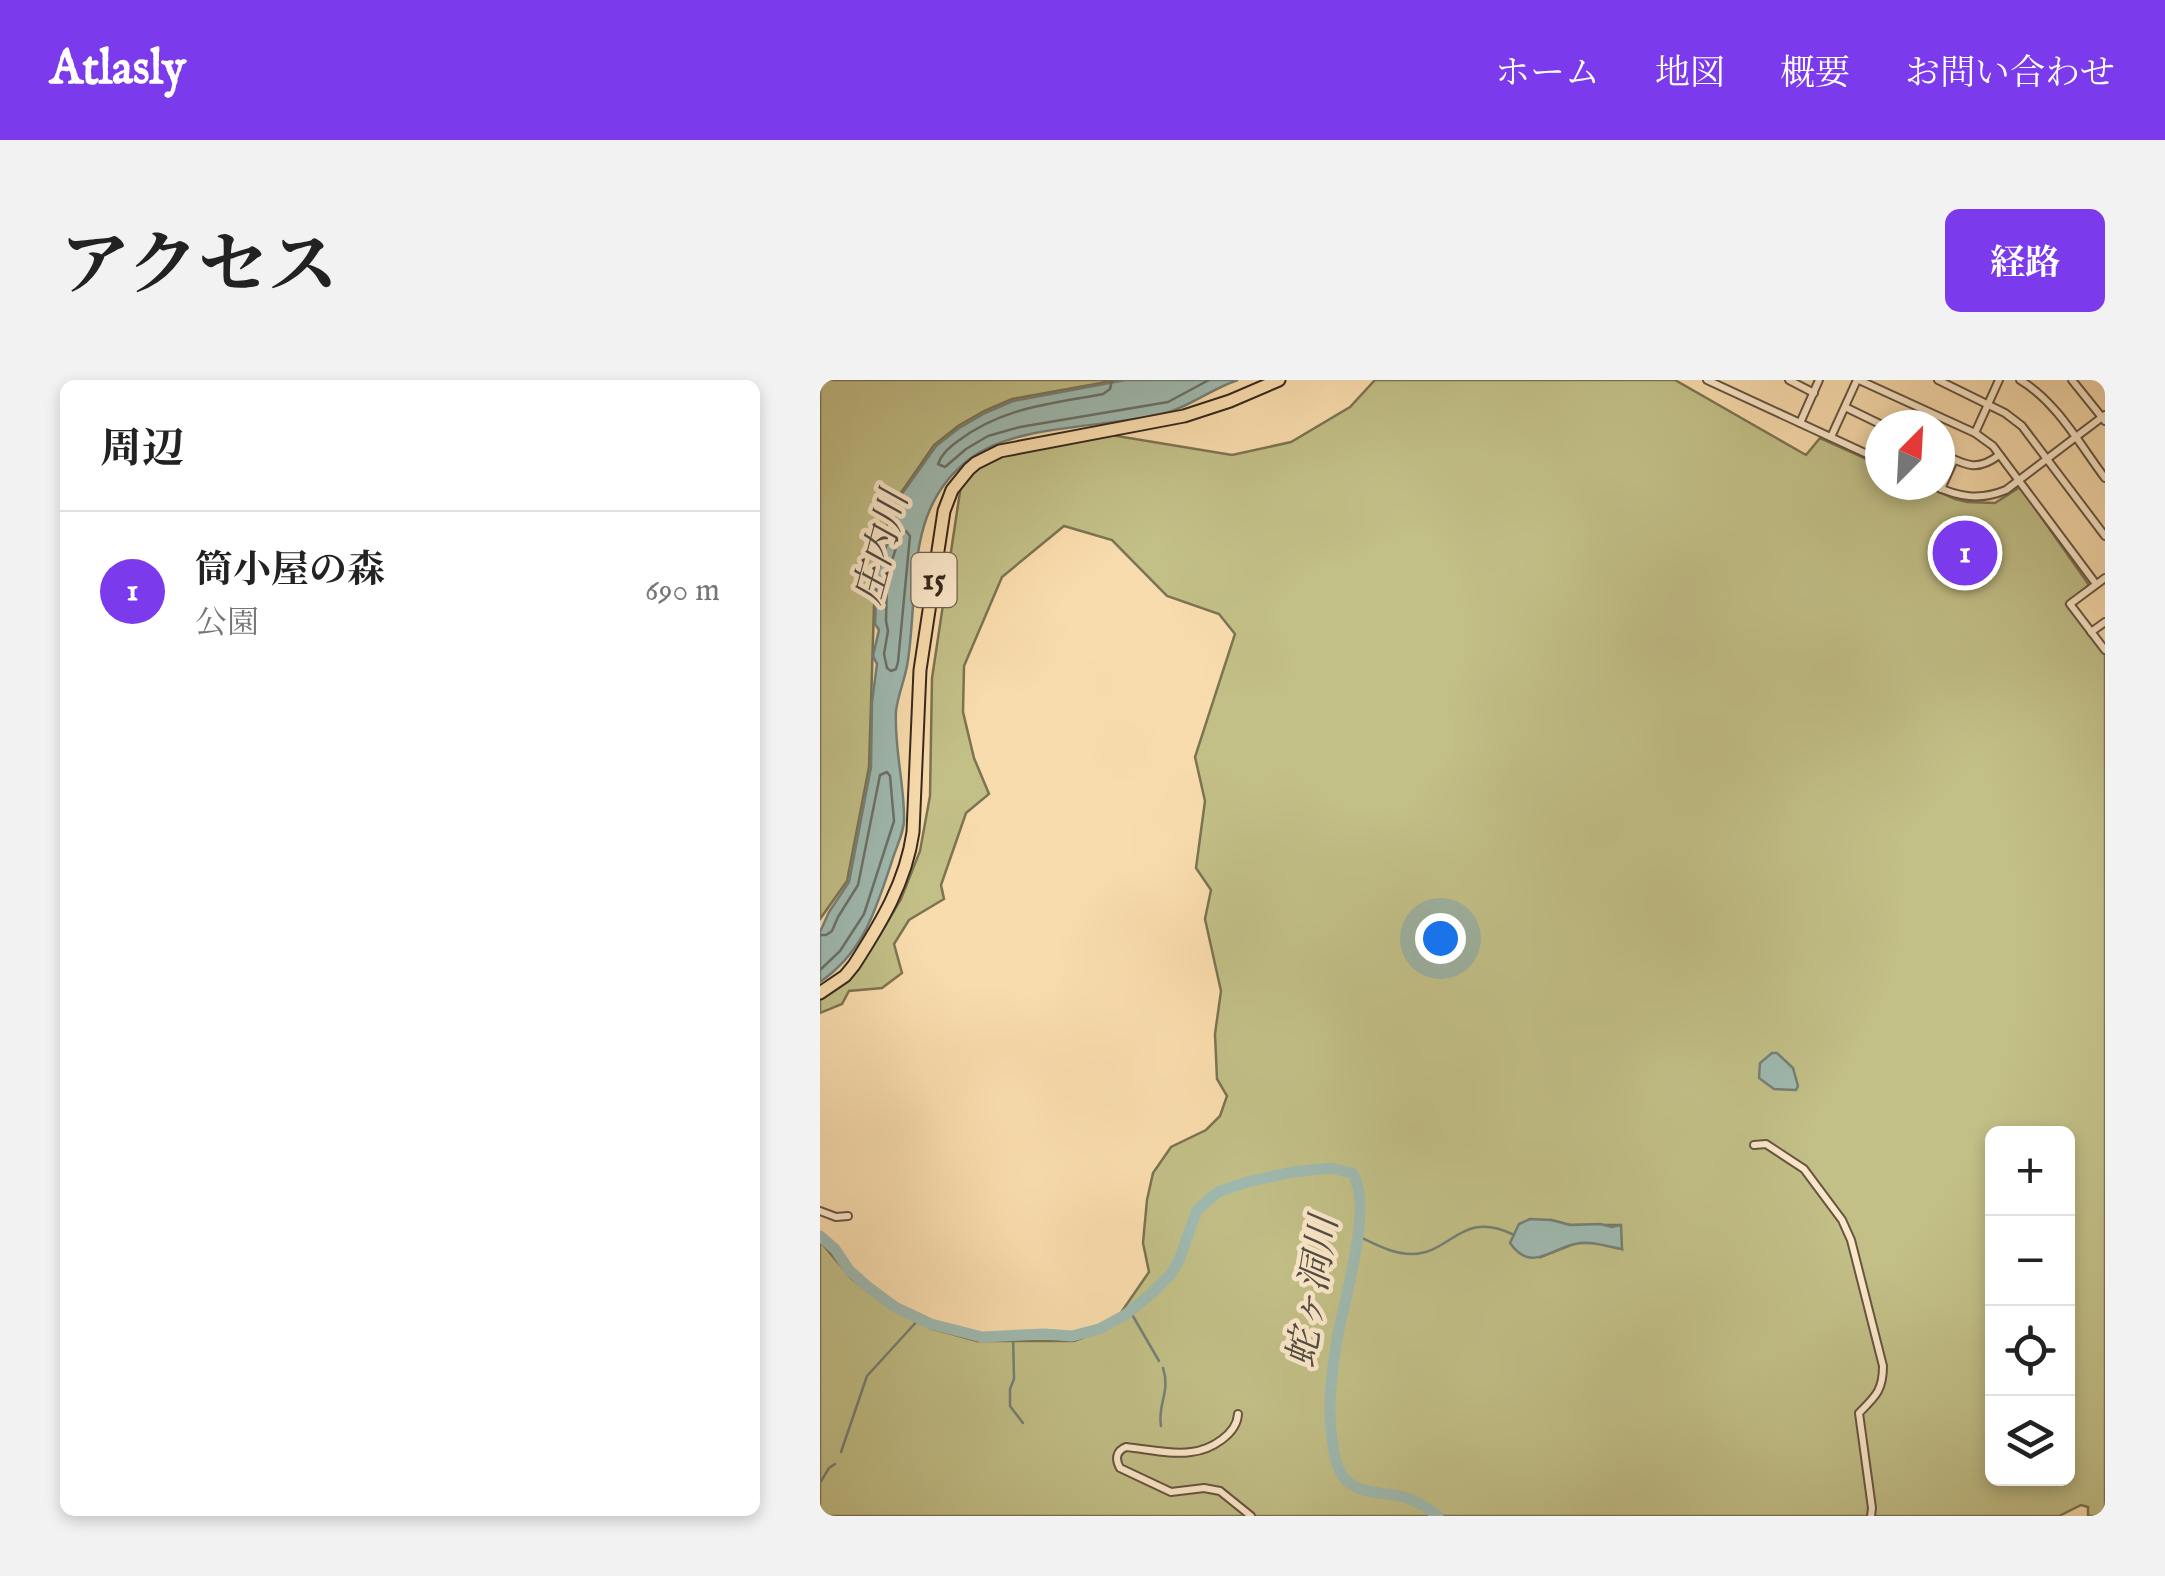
<!DOCTYPE html>
<html lang="ja">
<meta charset="utf-8">
<style>
body{margin:0;font-family:"IM FELL English","Noto Serif JP",serif;background:#f2f2f2;color:#222}
.controls{position:absolute;right:30px;bottom:30px;display:grid;overflow:hidden;border-radius:15px;box-shadow:0 5px 15px #0003}
.controls button{width:90px;height:90px;display:grid;place-items:center;padding:0;border:0;border-bottom:2px solid #e0e0e0;background:#fff;color:#222;font:50px sans-serif}
.compass{position:absolute;left:1045px;top:30px;width:90px;height:90px;border-radius:50%;background:#fff;box-shadow:0 5px 15px #0003;rotate:24deg}
.you{position:absolute;left:620px;top:558px;width:35px;height:35px;margin:-25px;border:8px solid #fff;border-radius:50%;background:#1a73e8;box-shadow:0 0 0 15px #1a73e833}
.badge{display:grid;place-items:center;width:65px;height:65px;border-radius:50%;background:#7c3aed;color:#fff;font-size:32px;font-weight:700}
.pin{position:absolute;translate:-50% -50%;border:5px solid #fff;box-shadow:0 2px 10px #0006}
.list{margin:0;padding:0;list-style:none}
h2{display:flex;justify-content:space-between;align-items:center;height:130px;margin:0;padding:0 40px;font-size:42px}
h2 small{font-size:32px;font-weight:400;color:#767676}
.list li{display:grid;grid-template-columns:65px 1fr auto;gap:30px;align-items:center;box-sizing:border-box;height:160px;padding:0 40px;border-top:2px solid #e0e0e0}
.list b{display:block;font-size:38px;white-space:nowrap}
.list p{margin:0;font-size:32px;white-space:nowrap;color:#767676}
.list em{font-size:32px;font-style:normal;color:#767676}
.icon{flex:none;width:55px;height:55px;fill:none;stroke:currentColor;stroke-width:2;stroke-linecap:round;stroke-linejoin:round}
.map{position:relative;flex:none;width:1285px;height:1136px;overflow:hidden;border-radius:15px}
header{display:flex;align-items:center;gap:60px;box-sizing:border-box;height:140px;padding:0 50px;background:#7c3aed;color:#fff}
header strong{font-size:48px}
nav{display:flex;gap:55px;margin-inline-start:auto;font-size:35px}
.intro{display:flex;align-items:center;justify-content:space-between;box-sizing:border-box;height:240px;padding:0 60px}
h1{margin:0;font-size:70px}
.button{padding:25px 45px;border-radius:15px;background:#7c3aed;color:#fff;font-size:35px;font-weight:700}
main{display:flex;gap:60px;padding:0 60px}
aside{flex:1;background:#fff;border-radius:15px;box-shadow:0 5px 15px #0003}
.map>svg:first-child{display:block}
.green{fill:#c2bf87;stroke:#7c7453;stroke-width:2.5;fill-rule:evenodd}
.water{fill:#9fbab1;stroke:#758077;stroke-width:2.5}
.lines{fill:none;stroke-linecap:round;stroke-linejoin:round}
.shore{stroke:#6b7168;stroke-width:2.5}
.stream{stroke:#758077;stroke-width:2.5}
.river{stroke:#9fbab1;stroke-width:11}
.street-casing{stroke:#685542;stroke-width:10}
.primary-casing{stroke:#37281f;stroke-width:15}
.street{stroke:#fbe8ca;stroke-width:6}
.primary{stroke:#f9dcad;stroke-width:11}
.labels{text-anchor:middle;dominant-baseline:central;stroke-width:9;stroke-linejoin:round;paint-order:stroke}
.shield{fill:#fbe8ca;stroke:#726252;stroke-width:2.5}
.shield-label{font-size:32px;font-weight:bold;fill:#37281f}
.water-label{font-size:38px;font-style:italic;fill:#514c44;stroke:#fbe8ca}
</style>
<header>
<strong>Atlasly</strong>
<nav><a>ホーム</a><a>地図</a><a>概要</a><a>お問い合わせ</a></nav>
</header>
<div class="intro"><h1>アクセス</h1><a class="button">経路</a></div>
<main>
<aside>
<h2>周辺<small></small></h2>
<ul class="list">
<li><span class="badge">1</span><div><b>筒小屋の森</b><p>公園</p></div><em>690 m</em></li>
</ul>
</aside>
<div class="map">
<svg width="1285" height="1136" viewBox="0 0 1285 1136">
<rect width="100%" height="100%" fill="#f9dcad"/>
<filter id="stains"><feTurbulence type="fractalNoise" baseFrequency=".002" numOctaves="4"/><feColorMatrix values="0 0 0 0 .2 0 0 0 0 .09 0 0 0 0 .02 0 0 0 .5 -.17"/></filter>
<radialGradient id="worn" r=".72"><stop offset=".6" stop-color="#630" stop-opacity="0"/><stop offset="1" stop-color="#630" stop-opacity=".3"/></radialGradient>
<g class="green">
<path d="M0 0H298L192 19 164 31 138 46 114 65 78 117 62 158 55 195 49 387 27 501 0 539Z"/>
<path d="M555 0H855L986 75 1000 58 1060 85V105H1104L1135 119 1147 122 1175 123 1200 107 1269 205 1246 224 1285 275V1136H1268V1127L1261 1125 1239 1136H0V861L31 898 70 927 110 948 157 961H254L291 947 329 892 323 863 327 820 333 793 351 767 386 750 400 736 407 716 397 699 395 654 401 611 385 539 391 510 376 488 385 421 375 377 415 254 399 234 347 216 292 160 244 146 182 197 144 286 143 332 154 378 169 414 146 433 121 505 124 519 89 540 74 564 82 593 62 608 29 611 22 624 0 633V618L35 592 56 561 81 519 100 471 110 416 112 298 141 105 160 84 180 74 285 54 412 75 471 62 530 27ZM1172 754H1248V1098H1172ZM731 840 750 845H800L802 869 780 863H756L721 877Z"/>
</g>
<g class="water">
<path d="M305 0H418C393 8 372 25 349 32 292 49 199 42 151 78 84 127 99 206 88 280 86 297 78 314 76 331 74 367 84 402 84 437 85 451 76 467 72 481 56 529 44 572 0 602V552L9 532 29 502 51 387 52 322 57 284 53 276 59 250 55 244 57 195 76 137 79 118 116 66 139 48 165 33 193 21Z"/>
<path d="M952 673H957L973 688 978 706 976 710 954 709 939 698 940 683Z"/>
<path d="M710 839 731 840 750 845 780 844 792 847 801 845 802 869C786 867 771 860 755 864 730 869 711 893 690 863L699 844Z"/>
</g>
<g class="lines">
<g class="shore">
<path d="M292 0 290 9 283 14C231 24 183 27 138 61 129 68 122 73 118 84L125 87 146 69 168 56 200 47 348 22 389 0"/>
<path d="M86 151 90 156 78 282 76 289 71 291 67 288 64 274 68 251 66 241 67 197 80 155Z"/>
<path d="M0 555H6L12 551 18 537 38 505 60 395 67 392 70 396 74 441 44 534 20 571 0 590"/>
</g>
<g class="stream">
<path d="M538 856C555 864 572 874 592 874 632 873 641 830 692 854"/>
<path d="M310 931 339 981"/>
<path d="M193 955 194 999 190 1009V1026L203 1043"/>
<path d="M341 1046C337 1024 351 1012 343 988"/>
<path d="M21 1072 47 996 99 939"/>
<path d="M0 1103 9 1088 15 1084"/>
</g>
<path class="river" d="M0 856 15 869 29 890 48 907 75 927 111 944 162 957 224 954 252 956 279 949 305 935 331 914 351 894 359 880 377 830 398 812 427 802 473 792 511 788 532 793C555 824 522 926 516 965 511 998 507 1032 513 1065 514 1076 518 1092 526 1100 541 1115 566 1112 584 1117 597 1121 608 1128 618 1136"/>
<defs>
<g id="street">
<path d="M887 0 1060 80"/>
<path d="M969 0 994 13"/>
<path d="M1039 0 1155 53 1173 66 1276 204"/>
<path d="M1118 0 1185 33 1202 46 1285 156"/>
<path d="M1200 0C1237 22 1260 65 1285 98"/>
<path d="M1252 0 1285 41"/>
<path d="M1025 27 1062 45"/>
<path d="M980 43 999 0"/>
<path d="M1155 53 1179 0"/>
<path d="M1011 57 1037 0"/>
<path d="M1120 73C1144 84 1156 93 1179 75"/>
<path d="M1112 105C1139 117 1159 121 1186 110L1285 35"/>
<path d="M1121 109 1134 80"/>
<path d="M1285 198 1250 224 1285 270"/>
<path d="M1271 252 1285 242"/>
<path d="M934 765 946 764 984 789 1022 840 1031 860 1063 986C1063 1010 1056 1016 1039 1033L1052 1128 1051 1136"/>
<path d="M0 831 16 837 28 836"/>
<path d="M418 1034C417 1054 391 1070 371 1072 351 1075 327 1069 306 1067 296 1071 295 1079 300 1088L351 1112 384 1108 400 1111 431 1136"/>
</g>
<path id="primary" d="M0 613 25 596 34 585C61 543 86 502 93 452L100 290 124 131 132 110 149 89 156 83 180 71 364 36 410 21 459 0"/>
</defs>
<use href="#street" class="street-casing"/>
<use href="#primary" class="primary-casing"/>
<use href="#street" class="street"/>
<use href="#primary" class="primary"/>
</g>
<g class="labels">
<rect class="shield" x="91.5" y="173" width="45" height="54" rx="8"/>
<g class="shield-label">
<text x="114" y="200">15</text>
</g>
<g class="water-label">
<text transform="translate(63 168) rotate(-75)">庄内川</text>
<text transform="translate(495 912) rotate(-81)">蛇ヶ洞川</text>
</g>
</g>
<rect width="100%" height="100%" filter="url(#stains)"/>
<rect width="100%" height="100%" fill="url(#worn)"/>
</svg>
<div class="controls">
<button>+</button>
<button>−</button>
<button><svg class="icon" aria-label="locate" viewBox="0 0 24 24"><circle cx="12" cy="12" r="6"/><path d="M12 2v4M12 18v4M2 12h4M18 12h4"/></svg></button>
<button><svg class="icon" aria-label="layers" viewBox="0 0 24 24"><path d="M12 4l9 5-9 5-9-5zM3 14l9 5 9-5"/></svg></button>
</div>
<svg class="compass" viewBox="-18 -18 36 36"><path d="M0-13l5 13h-10z" fill="#e53935"/><path d="M0 13l5-13h-10z" fill="#767676"/></svg>
<div class="you"></div>
<div class="pin badge" style="left:1145px;top:173px">1</div>
</div>
</main>
